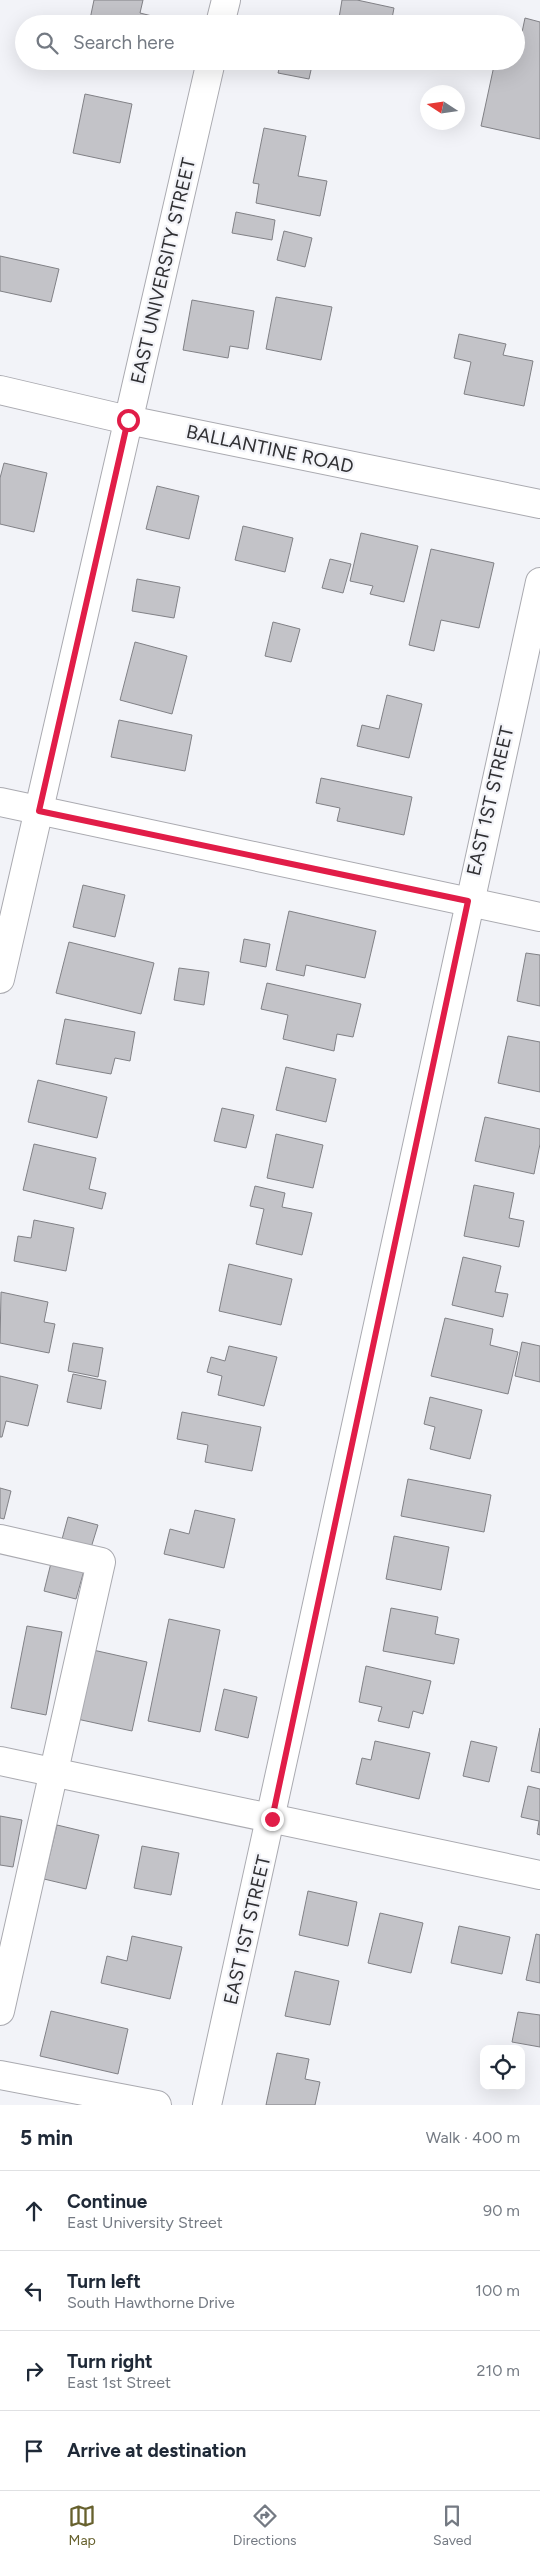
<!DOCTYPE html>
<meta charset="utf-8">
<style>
body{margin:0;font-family:Figtree,sans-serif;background:#f6f6f7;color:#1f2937}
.controls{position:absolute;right:15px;bottom:15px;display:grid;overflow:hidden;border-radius:10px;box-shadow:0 5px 20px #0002}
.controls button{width:45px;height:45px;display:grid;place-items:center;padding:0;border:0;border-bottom:1px solid #e0e1e3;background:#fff;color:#1f2937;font:25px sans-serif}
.compass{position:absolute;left:420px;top:85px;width:45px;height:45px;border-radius:50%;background:#fff;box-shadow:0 5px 20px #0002;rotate:282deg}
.stop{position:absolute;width:15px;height:15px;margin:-11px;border:4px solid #e11d48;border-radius:50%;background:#fff}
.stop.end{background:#e11d48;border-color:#fff;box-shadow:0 1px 5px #0008}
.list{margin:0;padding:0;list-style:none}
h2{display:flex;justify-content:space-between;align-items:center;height:65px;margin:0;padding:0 20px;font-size:21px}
h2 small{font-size:16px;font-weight:400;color:#747a83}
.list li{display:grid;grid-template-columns:32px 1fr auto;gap:15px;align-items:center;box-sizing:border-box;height:80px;padding:0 20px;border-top:1px solid #e0e1e3}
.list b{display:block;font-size:19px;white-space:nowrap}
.list p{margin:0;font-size:16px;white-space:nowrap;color:#747a83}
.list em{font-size:16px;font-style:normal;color:#747a83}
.icon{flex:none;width:28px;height:28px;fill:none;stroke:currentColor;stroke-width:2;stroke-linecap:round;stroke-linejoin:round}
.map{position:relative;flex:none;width:540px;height:2105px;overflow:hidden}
.search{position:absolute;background:#fff;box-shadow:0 5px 20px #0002;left:15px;right:15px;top:15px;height:55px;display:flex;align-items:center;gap:12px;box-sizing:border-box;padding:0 18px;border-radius:28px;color:#747a83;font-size:19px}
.sheet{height:385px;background:#fff}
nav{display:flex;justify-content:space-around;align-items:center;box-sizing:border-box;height:70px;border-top:1px solid #e0e1e3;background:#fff;font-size:14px;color:#747a83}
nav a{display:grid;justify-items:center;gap:2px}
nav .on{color:#67612e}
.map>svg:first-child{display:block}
.building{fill:#c3c3c8;stroke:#818186}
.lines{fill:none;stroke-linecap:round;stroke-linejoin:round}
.minor-casing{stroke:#aaaab0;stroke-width:30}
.minor{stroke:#fff;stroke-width:28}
.route{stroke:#e11d48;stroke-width:6}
.labels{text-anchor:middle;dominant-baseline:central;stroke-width:4.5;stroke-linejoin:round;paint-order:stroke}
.street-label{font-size:19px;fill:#303033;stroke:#f2f3f8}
</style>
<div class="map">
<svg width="540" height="2105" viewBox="0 0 540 2105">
<rect width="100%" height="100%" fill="#f2f3f8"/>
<g class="building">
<path d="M94 0H143L140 13 152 16 150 24H89Z"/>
<path d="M342 0H357L394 8 391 24H338Z"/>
<path d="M525 18 540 22V139L481 126 495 61H516Z"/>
<path d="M281 61H313L309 79 278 73Z"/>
<path d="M361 61H384L383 66Z"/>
<path d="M85 94 132 104 120 163 73 153Z"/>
<path d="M264 128 306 136 298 176 327 181 320 216 256 203 259 184 253 183Z"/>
<path d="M236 212 275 220 272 240 232 233Z"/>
<path d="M284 231 312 238 305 267 277 260Z"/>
<path d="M0 256 59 269 51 302 0 291Z"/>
<path d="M276 297 332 307 321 360 266 349Z"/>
<path d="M192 300 254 311 248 349 230 346 228 358 183 350Z"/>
<path d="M459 334 506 344 503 355 533 361 524 406 464 394 471 362 454 358Z"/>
<path d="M4 463 47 473 34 532 0 524V478Z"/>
<path d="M157 486 199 496 189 539 146 529Z"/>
<path d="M243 526 293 538 285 572 235 560Z"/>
<path d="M361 533 418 546 404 602 370 594 373 586 350 581Z"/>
<path d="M431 549 494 563 479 628 441 620 434 651 409 645Z"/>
<path d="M330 559 351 564 343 593 322 588Z"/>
<path d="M137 579 180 587 174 618 132 611Z"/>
<path d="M273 622 300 629 291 662 265 656Z"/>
<path d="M135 642 187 656 172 714 120 700Z"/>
<path d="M387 695 422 704 409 758 357 746 362 725 379 729Z"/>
<path d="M119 720 192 735 185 771 111 757Z"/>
<path d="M321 778 412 797 404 835 337 821 340 808 316 803Z"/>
<path d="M83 885 125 895 115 937 73 927Z"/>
<path d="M289 911 376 931 365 978 306 965 304 976 276 970Z"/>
<path d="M244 939 270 944 266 967 240 962Z"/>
<path d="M69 942 154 963 141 1014 56 993Z"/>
<path d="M526 953 540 955V1006L517 1001Z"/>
<path d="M179 968 209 972 204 1005 174 1000Z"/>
<path d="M267 983 361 1004 353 1037 337 1034 334 1051 283 1039 288 1015 261 1009Z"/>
<path d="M65 1019 135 1032 130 1061 115 1058 111 1074 56 1064Z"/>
<path d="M508 1036 540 1042V1092L498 1083Z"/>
<path d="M286 1067 336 1079 326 1122 276 1110Z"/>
<path d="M38 1080 107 1097 97 1138 28 1122Z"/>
<path d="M222 1108 254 1115 246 1148 214 1141Z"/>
<path d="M485 1117 540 1129V1144L534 1174 475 1161Z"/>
<path d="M276 1134 323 1145 313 1188 267 1178Z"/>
<path d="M34 1144 96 1158 89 1189 106 1193 102 1209 23 1190Z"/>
<path d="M474 1185 514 1193 509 1218 524 1221 519 1247 464 1236Z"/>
<path d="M255 1186 285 1193 282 1207 312 1213 302 1255 256 1244 264 1209 250 1206Z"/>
<path d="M34 1220 74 1228 66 1271 14 1261 18 1236 31 1238Z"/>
<path d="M463 1257 501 1266 495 1292 508 1294 503 1317 452 1305Z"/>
<path d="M229 1264 292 1279 281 1325 219 1311Z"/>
<path d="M1 1292 48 1302 44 1322 55 1324 49 1353 0 1343Z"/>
<path d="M445 1318 493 1329 490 1345 518 1352 508 1394 431 1376Z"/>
<path d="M522 1342 540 1346V1382L515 1376Z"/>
<path d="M73 1343 103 1348 98 1377 68 1371Z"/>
<path d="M229 1346 277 1357 264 1406 218 1395 222 1376 207 1372 211 1357 225 1361Z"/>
<path d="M73 1374 106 1381 101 1409 67 1402Z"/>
<path d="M0 1376 38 1385 28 1426 6 1421 2 1437H0Z"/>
<path d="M430 1397 482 1410 470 1459 430 1449 435 1427 424 1424Z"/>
<path d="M182 1412 261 1427 252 1471 205 1462 208 1445 177 1439Z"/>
<path d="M408 1479 491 1495 484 1532 401 1516Z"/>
<path d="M0 1488 11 1491 4 1519 0 1518Z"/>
<path d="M195 1510 235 1519 224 1568 164 1554 170 1529 189 1534Z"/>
<path d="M68 1517 98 1525 90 1551 61 1543Z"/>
<path d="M394 1536 449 1547 441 1590 386 1579Z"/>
<path d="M52 1559 85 1567 76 1599 44 1591Z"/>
<path d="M391 1608 438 1617 435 1634 459 1639 454 1664 383 1651Z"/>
<path d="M169 1619 220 1630 200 1732 148 1721Z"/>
<path d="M27 1626 62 1632 46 1715 11 1708Z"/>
<path d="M93 1650 147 1662 132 1731 77 1719Z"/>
<path d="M366 1666 431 1681 423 1714 413 1711 409 1728 378 1721 382 1707 359 1702Z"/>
<path d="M224 1689 257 1697 248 1738 215 1730Z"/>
<path d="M540 1728V1773L531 1771Z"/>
<path d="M375 1741 430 1753 419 1799 356 1784 362 1758 371 1760Z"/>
<path d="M471 1741 497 1747 489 1782 463 1776Z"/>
<path d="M528 1786 540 1789V1835L537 1834 539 1821 521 1817Z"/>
<path d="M0 1816 22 1820 13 1867 0 1865Z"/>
<path d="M57 1825 99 1835 86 1889 44 1879Z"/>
<path d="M142 1846 179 1853 171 1895 134 1888Z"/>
<path d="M308 1891 357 1902 348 1946 299 1935Z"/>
<path d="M380 1913 423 1923 411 1973 368 1963Z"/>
<path d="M459 1926 510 1937 502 1974 451 1963Z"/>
<path d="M536 1934 540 1935V1983L526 1980Z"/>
<path d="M132 1936 182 1947 170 1999 101 1983 107 1956 127 1961Z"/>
<path d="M295 1971 339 1981 330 2025 285 2016Z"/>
<path d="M51 2011 128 2029 118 2074 40 2056Z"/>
<path d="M518 2012 540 2015V2047L512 2042Z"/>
<path d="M277 2053 309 2059 305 2079 320 2082 315 2105H266Z"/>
</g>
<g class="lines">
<defs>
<g id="minor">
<path d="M220 24 226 0"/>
<path d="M0 390 128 420 540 504"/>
<path d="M0 802 540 917"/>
<path d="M0 979 211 61"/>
<path d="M0 1539 101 1562 0 2011"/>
<path d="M0 1761 540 1875"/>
<path d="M0 2075 157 2105"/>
<path d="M207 2105C321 1598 425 1089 540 582"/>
</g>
</defs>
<use href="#minor" class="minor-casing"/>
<use href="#minor" class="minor"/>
</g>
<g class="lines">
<path class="route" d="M128 420 39 811 468 901 272 1819"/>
</g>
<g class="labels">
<g class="street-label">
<text transform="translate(163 271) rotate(-77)">EAST UNIVERSITY STREET</text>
<text transform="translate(270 449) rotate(12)">BALLANTINE ROAD</text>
<text transform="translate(490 801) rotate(-77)">EAST 1ST STREET</text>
<text transform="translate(247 1930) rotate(-77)">EAST 1ST STREET</text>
</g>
</g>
</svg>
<div class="controls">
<button><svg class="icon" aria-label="locate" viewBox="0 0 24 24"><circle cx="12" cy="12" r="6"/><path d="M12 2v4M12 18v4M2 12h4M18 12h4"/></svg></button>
</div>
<svg class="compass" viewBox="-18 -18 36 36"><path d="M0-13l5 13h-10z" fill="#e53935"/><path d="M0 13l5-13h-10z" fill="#747a83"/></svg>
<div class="stop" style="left:128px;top:420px"></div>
<div class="stop end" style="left:272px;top:1819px"></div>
<div class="search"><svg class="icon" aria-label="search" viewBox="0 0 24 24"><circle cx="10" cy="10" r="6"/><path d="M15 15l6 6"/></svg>Search here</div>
</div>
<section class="sheet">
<h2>5 min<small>Walk · 400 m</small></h2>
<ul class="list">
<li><svg class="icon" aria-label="ahead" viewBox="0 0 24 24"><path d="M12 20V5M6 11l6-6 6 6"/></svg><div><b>Continue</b><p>East University Street</p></div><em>90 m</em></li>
<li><svg class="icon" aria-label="left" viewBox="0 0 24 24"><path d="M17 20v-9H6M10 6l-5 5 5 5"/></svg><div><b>Turn left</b><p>South Hawthorne Drive</p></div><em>100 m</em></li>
<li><svg class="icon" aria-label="right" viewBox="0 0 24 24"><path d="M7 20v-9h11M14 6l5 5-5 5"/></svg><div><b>Turn right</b><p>East 1st Street</p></div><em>210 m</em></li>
<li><svg class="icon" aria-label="arrive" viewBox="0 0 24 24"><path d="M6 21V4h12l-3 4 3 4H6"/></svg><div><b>Arrive at destination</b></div></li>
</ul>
</section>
<nav>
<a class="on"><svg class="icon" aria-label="map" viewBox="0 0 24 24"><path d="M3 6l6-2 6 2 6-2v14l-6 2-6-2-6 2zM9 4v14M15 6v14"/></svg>Map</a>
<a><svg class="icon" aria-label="directions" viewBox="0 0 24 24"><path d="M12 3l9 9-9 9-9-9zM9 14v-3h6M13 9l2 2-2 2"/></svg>Directions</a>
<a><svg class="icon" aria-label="saved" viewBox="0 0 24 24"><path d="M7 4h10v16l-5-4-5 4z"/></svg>Saved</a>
</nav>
